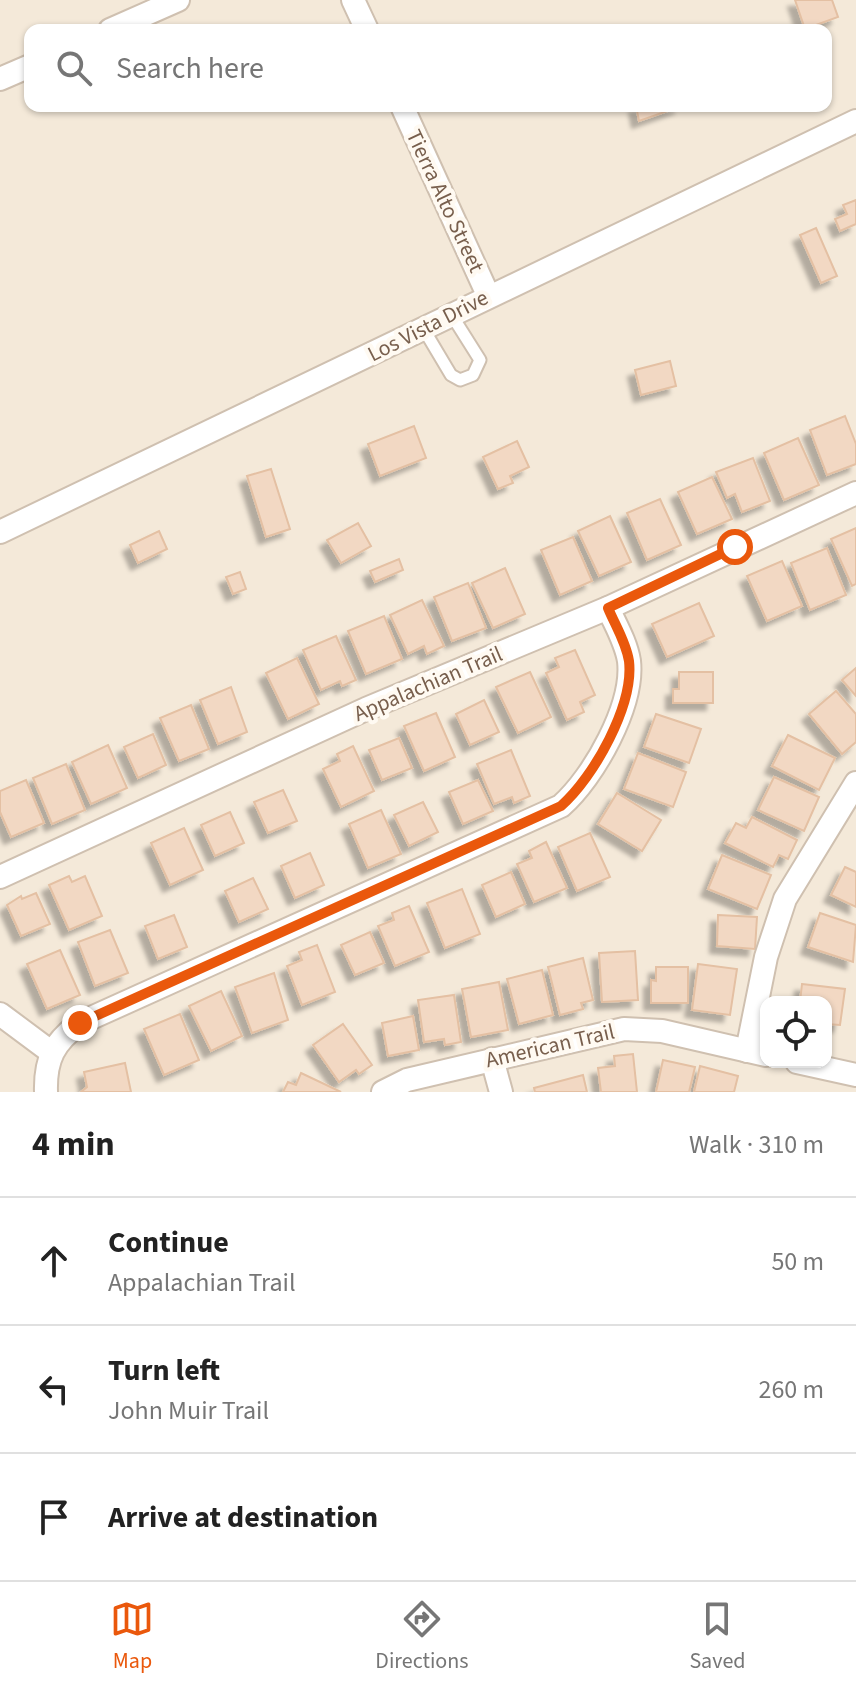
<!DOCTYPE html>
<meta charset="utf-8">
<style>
body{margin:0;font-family:"Source Sans 3",sans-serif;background:#f2f2f2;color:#222}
.controls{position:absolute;right:24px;bottom:24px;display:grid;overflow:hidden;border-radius:16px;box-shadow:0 2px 6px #0004}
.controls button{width:72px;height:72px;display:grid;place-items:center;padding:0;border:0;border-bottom:2px solid #e0e0e0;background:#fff;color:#222;font:40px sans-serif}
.stop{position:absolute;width:24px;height:24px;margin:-18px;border:6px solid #ea580c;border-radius:50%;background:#fff}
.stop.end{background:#ea580c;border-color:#fff;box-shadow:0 2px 8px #0008}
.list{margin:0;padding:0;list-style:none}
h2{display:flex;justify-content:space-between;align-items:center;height:104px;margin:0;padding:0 32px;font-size:34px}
h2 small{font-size:26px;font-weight:400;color:#767676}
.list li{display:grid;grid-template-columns:52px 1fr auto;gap:24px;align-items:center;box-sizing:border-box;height:128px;padding:0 32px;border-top:2px solid #e0e0e0}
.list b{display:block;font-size:30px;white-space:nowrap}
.list p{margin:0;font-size:26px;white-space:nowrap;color:#767676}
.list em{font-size:26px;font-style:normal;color:#767676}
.icon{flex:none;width:44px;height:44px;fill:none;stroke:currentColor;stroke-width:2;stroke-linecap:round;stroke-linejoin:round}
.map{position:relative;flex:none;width:856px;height:1092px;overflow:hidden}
.search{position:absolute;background:#fff;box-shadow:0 2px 6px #0004;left:24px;right:24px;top:24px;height:88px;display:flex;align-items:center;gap:20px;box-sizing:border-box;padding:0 28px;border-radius:16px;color:#767676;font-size:30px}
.sheet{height:488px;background:#fff}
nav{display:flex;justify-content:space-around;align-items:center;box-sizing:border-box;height:112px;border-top:2px solid #e0e0e0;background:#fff;font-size:22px;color:#767676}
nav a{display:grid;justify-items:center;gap:4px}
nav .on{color:#ea580c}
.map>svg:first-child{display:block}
.residential{fill:#f4e9d9;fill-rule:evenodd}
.building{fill:#f2d8c3;stroke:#e4c0a3;stroke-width:2;filter:url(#shadow)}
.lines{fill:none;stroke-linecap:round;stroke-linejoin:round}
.service-casing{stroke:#cfc0b0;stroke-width:15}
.minor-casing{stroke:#cfc0b0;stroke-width:26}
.service{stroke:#fff;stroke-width:11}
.minor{stroke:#fff;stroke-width:22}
.route{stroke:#ea580c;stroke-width:10}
.labels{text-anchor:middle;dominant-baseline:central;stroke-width:8;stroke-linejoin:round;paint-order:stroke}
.street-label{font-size:22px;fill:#785f4d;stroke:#fffaf2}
</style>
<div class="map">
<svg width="856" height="1092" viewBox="0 0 856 1092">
<defs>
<filter id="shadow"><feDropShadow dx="-7" dy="7" stdDeviation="2" flood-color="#0004"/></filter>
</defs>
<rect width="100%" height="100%" fill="#fdf7eb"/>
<path class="residential" d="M0 0H856V1092H0ZM30 30H826V106H30ZM766 1002H826V1062H766Z"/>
<g class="building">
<path d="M795 0H832L838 17 805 29Z"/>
<path d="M636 106H682L639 121Z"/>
<path d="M856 200V224L840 231 835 219 847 214 843 205Z"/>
<path d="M816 228 837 276 821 283 800 235Z"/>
<path d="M670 361 676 386 641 395 635 370Z"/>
<path d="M845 416 856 444V464L827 475 810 430Z"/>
<path d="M414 426 426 458 380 476 368 444Z"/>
<path d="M798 438 819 485 784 500 764 453Z"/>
<path d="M517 441 529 467 510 476 513 483 498 489 483 457Z"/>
<path d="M753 458 770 501 742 512 735 494 727 498 716 472Z"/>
<path d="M271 469 290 529 266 537 247 476Z"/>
<path d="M712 477 732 519 697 534 678 492Z"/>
<path d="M660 499 681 545 647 560 627 513Z"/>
<path d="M610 516 631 562 599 576 578 531Z"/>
<path d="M358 523 371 546 341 563 327 540Z"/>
<path d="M856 528V584L852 586 831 539Z"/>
<path d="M159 531 167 549 138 563 130 545Z"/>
<path d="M573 537 592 581 560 595 541 550Z"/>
<path d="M827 548 846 595 810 610 791 563Z"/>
<path d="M399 559 403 570 375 582 370 571Z"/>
<path d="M782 561 802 606 767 621 747 576Z"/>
<path d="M505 568 525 614 493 628 472 583Z"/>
<path d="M240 572 246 589 233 594 226 577Z"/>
<path d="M468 583 486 628 452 641 434 597Z"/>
<path d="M422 600 444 646 427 654 424 646 408 654 390 615Z"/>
<path d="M699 603 714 636 667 657 652 624Z"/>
<path d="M384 616 402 659 366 674 348 631Z"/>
<path d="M336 636 356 680 342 686 340 681 321 690 303 650Z"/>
<path d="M575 650 595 695 580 702 584 712 567 720 546 673 559 667 555 658Z"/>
<path d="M297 658 319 704 288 719 266 673Z"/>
<path d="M856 668V696L842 680Z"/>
<path d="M530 672 551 717 518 733 496 687Z"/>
<path d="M679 672H713V703H673V689H679Z"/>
<path d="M231 687 247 732 218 744 200 700Z"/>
<path d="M836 691 856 714V742L842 754 809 714Z"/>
<path d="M484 700 499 732 470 745 456 714Z"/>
<path d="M191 705 209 749 179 761 160 718Z"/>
<path d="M436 713 455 757 424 771 404 726Z"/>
<path d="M656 714 701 729 689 763 644 747Z"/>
<path d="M153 734 166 765 138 778 124 747Z"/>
<path d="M788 735 835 758 819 790 772 766Z"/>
<path d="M399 738 412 768 382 780 369 750Z"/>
<path d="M108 745 127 788 91 804 72 762Z"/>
<path d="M353 746 374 791 341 807 323 769 340 761 337 754Z"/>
<path d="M511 750 530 796 514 803 512 797 494 804 477 764Z"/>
<path d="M638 753 686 772 673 807 624 789Z"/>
<path d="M66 764 85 810 52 824 33 778Z"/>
<path d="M774 777 819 797 804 831 758 810Z"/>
<path d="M26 780 44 823 11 837 0 812V791Z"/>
<path d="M478 780 493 811 463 824 449 792Z"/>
<path d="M283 790 297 821 268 833 254 802Z"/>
<path d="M617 793 661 820 642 851 598 824Z"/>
<path d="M423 802 438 832 409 846 394 815Z"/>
<path d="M381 810 401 854 368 868 349 824Z"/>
<path d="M230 812 244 843 215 856 201 825Z"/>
<path d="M752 817 797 840 788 859 779 855 773 867 725 843 736 823 746 828Z"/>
<path d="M184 828 203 870 170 885 151 843Z"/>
<path d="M590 833 610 877 577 891 558 847Z"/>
<path d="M546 842 567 888 534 902 517 864 532 858 529 851Z"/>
<path d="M310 853 324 885 295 898 281 866Z"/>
<path d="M722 855 771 875 757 909 708 889Z"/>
<path d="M845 867 856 872V907L831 895Z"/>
<path d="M511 872 525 904 496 917 482 885Z"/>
<path d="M69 876 72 882 85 876 102 916 69 930 49 885Z"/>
<path d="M253 878 268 909 239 922 225 891Z"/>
<path d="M462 889 480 934 445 948 427 903Z"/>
<path d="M36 893 50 924 21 936 7 905 21 896 22 899Z"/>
<path d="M409 906 429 952 395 966 378 926 394 920 392 913Z"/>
<path d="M820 913 856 925 853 962 808 947Z"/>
<path d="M174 915 187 947 158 959 145 926Z"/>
<path d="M718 915 757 917 755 949 717 946Z"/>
<path d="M110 930 128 973 95 986 78 942Z"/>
<path d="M370 932 384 963 355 975 341 945Z"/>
<path d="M317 945 335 992 302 1005 287 966 302 960 299 952Z"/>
<path d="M60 950 80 995 47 1009 27 964Z"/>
<path d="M635 951 638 1000 602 1002 599 953Z"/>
<path d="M583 958 593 1000 581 1003 583 1009 560 1015 548 967Z"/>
<path d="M698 964 737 969 730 1015 692 1010Z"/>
<path d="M656 967H688V1003H651V980L656 981Z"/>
<path d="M542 970 553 1015 519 1024 507 979Z"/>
<path d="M274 973 288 1020 252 1033 235 987Z"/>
<path d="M499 982 508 1030 471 1037 462 989Z"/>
<path d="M802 984 845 989 840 1025 826 1024V1002H800Z"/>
<path d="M221 991 242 1036 211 1051 189 1006Z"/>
<path d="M454 995 461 1042 445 1045 444 1039 424 1042 418 1000Z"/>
<path d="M180 1014 199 1060 164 1075 144 1029Z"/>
<path d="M413 1016 419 1050 388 1056 382 1023Z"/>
<path d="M343 1024 372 1065 359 1074 356 1070 339 1082 313 1045Z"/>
<path d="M633 1054 637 1092H601L598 1068 615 1066 614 1056Z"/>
<path d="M663 1060 695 1067 689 1092H656Z"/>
<path d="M125 1063 131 1092H81L87 1087 84 1072Z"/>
<path d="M700 1066 738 1076 734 1092H694Z"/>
<path d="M301 1073 341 1092H283L288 1082 296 1085Z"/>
<path d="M583 1075 587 1092H535L534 1088Z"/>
</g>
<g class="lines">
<defs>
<path id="service" d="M423 328 451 375 460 380 473 375 480 360 451 314"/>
<g id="minor">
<path d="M353 0 367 30"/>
<path d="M110 30 178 0"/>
<path d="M0 79 30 66"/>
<path d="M402 106 488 295"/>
<path d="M0 532 856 121"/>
<path d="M0 877 366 709 608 608 856 493"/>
<path d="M0 1014 51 1052"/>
<path d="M747 1051 766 957 785 899 856 783"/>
<path d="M492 1059 501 1092"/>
<path d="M797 1062 856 1075"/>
<path d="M46 1092C45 1059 54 1042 80 1023L561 806C594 777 634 705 629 661 626 642 615 624 608 608"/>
<path d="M383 1092 407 1080 624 1029 662 1031 766 1055"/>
</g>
</defs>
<use href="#service" class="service-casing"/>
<use href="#minor" class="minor-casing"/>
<use href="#service" class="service"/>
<use href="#minor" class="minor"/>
</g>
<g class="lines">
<path class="route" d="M80 1023 561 806C594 777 634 705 629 661 626 642 615 625 608 608L735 547"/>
</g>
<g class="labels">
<g class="street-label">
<text transform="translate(445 201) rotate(65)">Tierra Alto Street</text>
<text transform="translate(428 326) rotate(-27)">Los Vista Drive</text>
<text transform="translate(428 684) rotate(-23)">Appalachian Trail</text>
<text transform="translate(550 1046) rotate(-13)">American Trail</text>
</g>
</g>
</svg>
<div class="controls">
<button><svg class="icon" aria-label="locate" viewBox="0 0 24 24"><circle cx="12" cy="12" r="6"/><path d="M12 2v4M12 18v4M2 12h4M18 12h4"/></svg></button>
</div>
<div class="stop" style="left:735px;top:547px"></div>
<div class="stop end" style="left:80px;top:1023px"></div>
<div class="search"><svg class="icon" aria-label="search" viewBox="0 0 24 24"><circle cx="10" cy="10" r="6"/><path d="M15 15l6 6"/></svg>Search here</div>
</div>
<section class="sheet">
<h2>4 min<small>Walk · 310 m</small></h2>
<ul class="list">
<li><svg class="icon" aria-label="ahead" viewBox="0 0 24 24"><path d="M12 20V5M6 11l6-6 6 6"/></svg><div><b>Continue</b><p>Appalachian Trail</p></div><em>50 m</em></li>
<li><svg class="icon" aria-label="left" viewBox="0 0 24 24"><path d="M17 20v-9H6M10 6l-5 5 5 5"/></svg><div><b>Turn left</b><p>John Muir Trail</p></div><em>260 m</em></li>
<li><svg class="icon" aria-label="arrive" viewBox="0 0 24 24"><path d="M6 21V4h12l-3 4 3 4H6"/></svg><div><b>Arrive at destination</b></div></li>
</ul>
</section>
<nav>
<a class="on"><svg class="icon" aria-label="map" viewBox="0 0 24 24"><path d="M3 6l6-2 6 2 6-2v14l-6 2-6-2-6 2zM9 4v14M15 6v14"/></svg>Map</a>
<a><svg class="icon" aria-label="directions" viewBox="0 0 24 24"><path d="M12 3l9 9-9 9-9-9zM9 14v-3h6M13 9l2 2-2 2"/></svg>Directions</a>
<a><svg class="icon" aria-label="saved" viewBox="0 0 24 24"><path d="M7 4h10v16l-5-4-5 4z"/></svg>Saved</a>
</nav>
